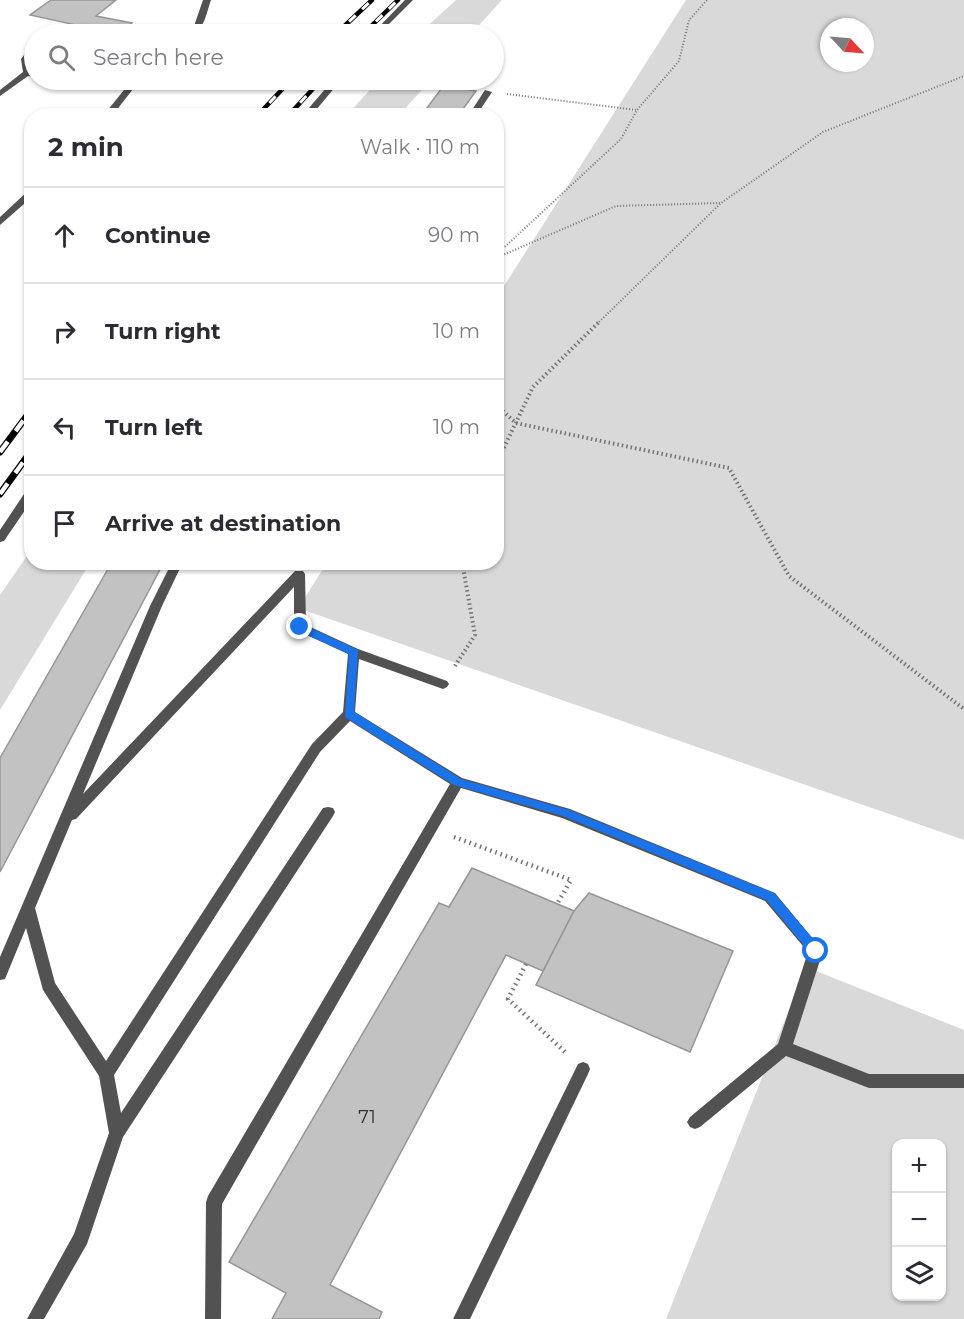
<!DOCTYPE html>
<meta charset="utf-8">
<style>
body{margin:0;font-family:Montserrat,sans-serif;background:#f2f2f3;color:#2b2b33}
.controls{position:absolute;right:18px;bottom:18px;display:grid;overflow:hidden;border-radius:12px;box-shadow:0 2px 4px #0004}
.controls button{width:54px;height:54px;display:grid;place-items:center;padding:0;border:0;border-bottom:2px solid #e1e1e2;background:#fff;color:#2b2b33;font:30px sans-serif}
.compass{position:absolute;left:820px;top:18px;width:54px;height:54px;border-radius:50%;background:#fff;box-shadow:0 2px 4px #0004;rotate:116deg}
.stop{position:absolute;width:18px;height:18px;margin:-14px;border:4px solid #1a73e8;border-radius:50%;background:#fff}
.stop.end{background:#1a73e8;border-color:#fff;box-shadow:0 2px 6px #0008}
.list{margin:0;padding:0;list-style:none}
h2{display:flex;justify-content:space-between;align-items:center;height:78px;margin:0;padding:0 24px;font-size:26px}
h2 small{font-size:20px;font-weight:400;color:#7c7c81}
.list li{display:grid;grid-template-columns:39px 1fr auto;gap:18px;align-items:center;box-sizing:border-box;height:96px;padding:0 24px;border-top:2px solid #e1e1e2}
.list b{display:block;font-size:22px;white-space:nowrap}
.list em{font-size:20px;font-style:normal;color:#7c7c81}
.icon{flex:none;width:33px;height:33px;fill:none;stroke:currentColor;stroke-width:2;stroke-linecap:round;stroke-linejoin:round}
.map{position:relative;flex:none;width:964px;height:1319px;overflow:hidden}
.search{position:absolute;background:#fff;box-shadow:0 2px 4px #0004;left:24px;top:24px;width:480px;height:66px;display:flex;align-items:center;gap:15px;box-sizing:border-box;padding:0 21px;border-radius:33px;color:#7c7c81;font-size:22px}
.panel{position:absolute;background:#fff;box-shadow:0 2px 4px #0004;left:24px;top:108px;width:480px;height:462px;border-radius:24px}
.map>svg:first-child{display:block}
.green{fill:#d9d9d9;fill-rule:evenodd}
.building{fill:#c2c2c2;stroke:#969696;stroke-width:1.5}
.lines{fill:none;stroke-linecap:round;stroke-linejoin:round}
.path-far2{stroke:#747474;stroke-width:2;stroke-dasharray:1 2;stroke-linecap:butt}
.path-far1{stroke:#747474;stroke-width:4;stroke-dasharray:1.5 3;stroke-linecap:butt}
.path{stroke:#747474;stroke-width:4.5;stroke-dasharray:1.5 4;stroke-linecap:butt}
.lane{fill:#525252;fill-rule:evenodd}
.rail-far1-casing{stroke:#000;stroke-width:4.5}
.rail-casing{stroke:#000;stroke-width:7}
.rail-far1{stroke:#fff;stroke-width:3;stroke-dasharray:9;stroke-linecap:butt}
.rail{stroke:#fff;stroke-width:4.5;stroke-dasharray:13;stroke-linecap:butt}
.route{fill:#1a73e8}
.labels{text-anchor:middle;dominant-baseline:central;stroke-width:4.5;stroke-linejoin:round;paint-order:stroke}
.near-number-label{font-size:18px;fill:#303030}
</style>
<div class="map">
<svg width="964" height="1319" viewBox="0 0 964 1319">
<rect width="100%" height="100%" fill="#fff"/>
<g class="green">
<path d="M456 0H502L471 34H419Z"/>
<path d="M686 0H964V840L298 608 327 563 496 562 497 297ZM829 27H865V63H829Z"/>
<path d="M379 80H431L399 115H347Z"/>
<path d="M31 550 32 562 90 563 0 710V595Z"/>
<path d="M806 967 964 1030V1319H666ZM896 1144H942V1296H896Z"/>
</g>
<g class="building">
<path d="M51 0H116L96 16 132 23 118 34H63L76 25 30 15Z"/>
<path d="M444 85 476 91 458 116H421Z"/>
<path d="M112 562H164L0 872V758Z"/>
<path d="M472 868 574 911 543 971 506 955 330 1285 382 1312 379 1319H272L286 1293 229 1262 439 903 449 907Z"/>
<path d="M589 893 733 951 690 1052 536 985 574 911Z"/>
</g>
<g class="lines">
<g class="path-far2">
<path d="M507 94 637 110"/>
<path d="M496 255 621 139 637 110 679 61 689 20 707 0"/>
<path d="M496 258 616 206 720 203"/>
<path d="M597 324 721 203 823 132 964 76"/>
</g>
<g class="path-far1">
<path d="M496 405 516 423 729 468 789 576 964 709"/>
<path d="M496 464 533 387 599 322"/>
<path d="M455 666 475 635 462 562"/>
</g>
<g class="path">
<path d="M454 837 571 880 557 904"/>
<path d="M526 964 508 999 566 1053"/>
</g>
<g class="lane">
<path d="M203 0H211C206 14 204 34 187 34L193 29Z"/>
<path d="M405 0H413L379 34H372Z"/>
<path d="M58 26 65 28 57 34H50Z"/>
<path d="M31 46H34V51C28 58 27 63 30 72L34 73V77L28 76 0 96V90L23 72 21 59Z"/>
<path d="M51 80H75C70 84 56 84 51 80Z"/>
<path d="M132 80H140L112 116H103Z"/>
<path d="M333 80H341L311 116H302Z"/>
<path d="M485 90 492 92 476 116H468Z"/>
<path d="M29 190H32V197L0 225V217Z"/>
<path d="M32 487V500L4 541 0 542V530L28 488Z"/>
<path d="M172 562H183L162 606 83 794 295 571H303L305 574 306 625 358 649 447 681 449 684 447 687 443 689 359 659 355 712 462 778 570 809 775 893 823 951 793 1044 869 1074H964V1088H869L786 1056 700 1127 695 1129 690 1127 687 1122 690 1117 778 1044 808 952 765 901 562 818 461 788 222 1204 221 1319H205L206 1202 208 1196 450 784 350 721 320 752 114 1075 121 1113 323 808 328 807 333 808 335 812 333 816 123 1137 87 1244 44 1319H27L74 1234 109 1133 99 1076 43 990 26 928 5 979 0 980V957L150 606ZM294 587V627L296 630 348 654 343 712 312 744 106 1061 55 983 35 908 72 820 76 819Z"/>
<path d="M583 1062 588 1064 590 1069 588 1074 470 1319H453L578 1064Z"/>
</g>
<defs>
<g id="rail-far1">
<path d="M336 34 372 0"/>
<path d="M363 34 398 0"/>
<path d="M257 116 291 80"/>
<path d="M288 116 321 80"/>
</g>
<g id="rail">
<path d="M0 452 32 409"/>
<path d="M0 494 32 450"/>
</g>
</defs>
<use href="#rail-far1" class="rail-far1-casing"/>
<use href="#rail" class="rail-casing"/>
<use href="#rail-far1" class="rail-far1"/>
<use href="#rail" class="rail"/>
</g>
<path class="route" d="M300 623 358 650 354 712 461 779 569 810 774 893 821 948V955H812L766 900 563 816 454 785 345 717 349 654 296 630V624Z"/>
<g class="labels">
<g class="near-number-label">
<text x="367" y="1117">71</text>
</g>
</g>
</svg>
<div class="controls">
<button>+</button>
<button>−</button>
<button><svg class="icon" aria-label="layers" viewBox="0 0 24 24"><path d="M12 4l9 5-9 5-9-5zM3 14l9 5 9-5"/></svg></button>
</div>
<svg class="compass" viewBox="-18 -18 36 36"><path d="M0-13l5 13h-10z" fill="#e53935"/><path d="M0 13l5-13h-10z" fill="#7c7c81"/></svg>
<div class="stop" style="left:816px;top:951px"></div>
<div class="stop end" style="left:300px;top:627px"></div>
<div class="search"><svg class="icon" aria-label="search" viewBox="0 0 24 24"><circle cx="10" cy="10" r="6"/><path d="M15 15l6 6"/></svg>Search here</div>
<section class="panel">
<h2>2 min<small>Walk · 110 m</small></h2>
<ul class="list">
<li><svg class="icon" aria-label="ahead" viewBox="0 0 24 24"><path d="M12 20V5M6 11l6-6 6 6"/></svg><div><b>Continue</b></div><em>90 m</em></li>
<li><svg class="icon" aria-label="right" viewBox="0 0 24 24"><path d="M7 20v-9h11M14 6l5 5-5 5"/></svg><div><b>Turn right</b></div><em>10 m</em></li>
<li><svg class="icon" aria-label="left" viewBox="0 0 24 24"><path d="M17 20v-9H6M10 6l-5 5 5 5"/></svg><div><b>Turn left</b></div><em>10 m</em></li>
<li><svg class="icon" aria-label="arrive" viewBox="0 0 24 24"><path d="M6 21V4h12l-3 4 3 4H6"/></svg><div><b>Arrive at destination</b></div></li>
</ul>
</section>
</div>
